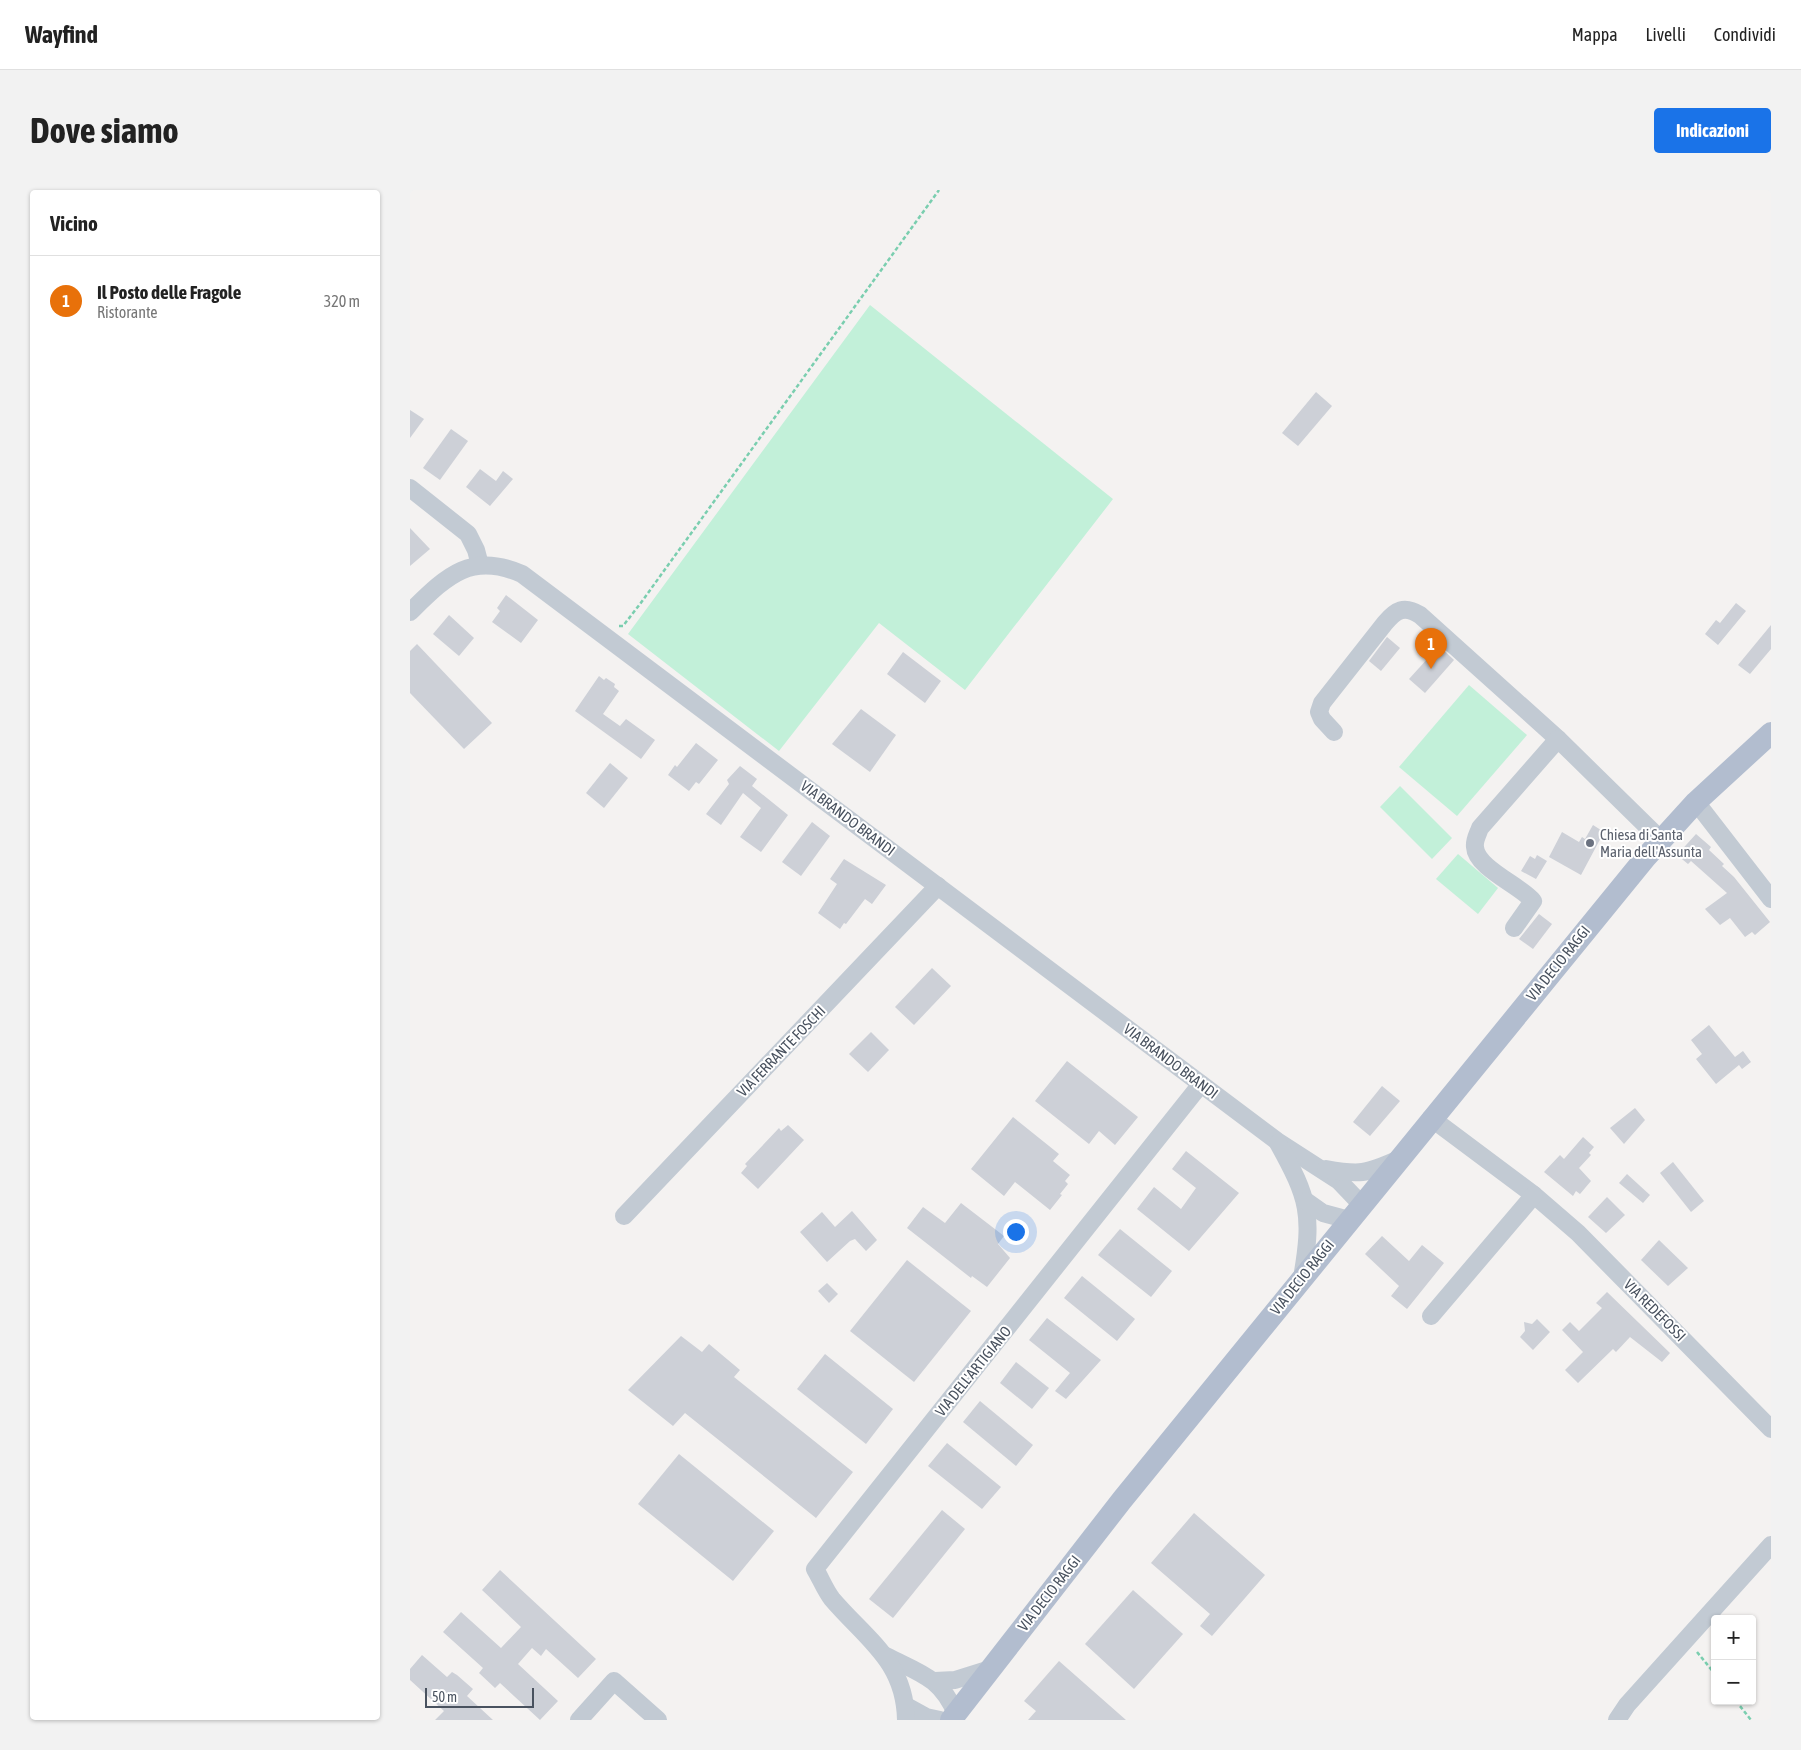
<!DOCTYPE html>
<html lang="it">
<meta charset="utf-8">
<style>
body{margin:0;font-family:"Asap Condensed",sans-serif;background:#f2f2f2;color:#222}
.controls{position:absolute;right:15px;bottom:15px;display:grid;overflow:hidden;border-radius:5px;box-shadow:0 1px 4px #0004}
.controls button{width:45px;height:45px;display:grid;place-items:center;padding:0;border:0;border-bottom:1px solid #e0e0e0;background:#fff;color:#222;font:25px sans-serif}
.scale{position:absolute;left:15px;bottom:12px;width:109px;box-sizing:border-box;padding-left:5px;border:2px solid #49525f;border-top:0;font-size:14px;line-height:18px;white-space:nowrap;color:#49525f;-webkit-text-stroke:4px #fff;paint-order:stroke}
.you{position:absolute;left:605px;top:1041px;width:18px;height:18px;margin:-12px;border:4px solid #fff;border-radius:50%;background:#1a73e8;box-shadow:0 0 0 8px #1a73e833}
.badge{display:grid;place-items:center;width:32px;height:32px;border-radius:50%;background:#1a73e8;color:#fff;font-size:16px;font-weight:700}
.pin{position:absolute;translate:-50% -41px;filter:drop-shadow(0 1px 2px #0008)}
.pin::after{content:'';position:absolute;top:26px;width:18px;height:15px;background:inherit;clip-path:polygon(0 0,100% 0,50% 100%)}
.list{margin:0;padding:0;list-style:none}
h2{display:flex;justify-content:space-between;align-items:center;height:65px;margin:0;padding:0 20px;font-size:21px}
h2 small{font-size:16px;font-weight:400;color:#767676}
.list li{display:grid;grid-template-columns:32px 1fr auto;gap:15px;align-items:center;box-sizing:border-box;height:90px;padding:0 20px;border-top:1px solid #e0e0e0}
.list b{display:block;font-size:19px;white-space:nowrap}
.list p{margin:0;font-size:16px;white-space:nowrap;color:#767676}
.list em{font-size:16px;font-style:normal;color:#767676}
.map{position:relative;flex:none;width:1361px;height:1530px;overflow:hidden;border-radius:5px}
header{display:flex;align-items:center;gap:30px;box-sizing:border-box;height:70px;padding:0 25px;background:#fff;border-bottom:1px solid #e0e0e0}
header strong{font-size:24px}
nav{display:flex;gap:28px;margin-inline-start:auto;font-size:18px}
.intro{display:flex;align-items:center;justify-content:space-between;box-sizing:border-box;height:120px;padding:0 30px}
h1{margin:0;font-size:35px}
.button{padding:12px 22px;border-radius:5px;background:#1a73e8;color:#fff;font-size:18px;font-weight:700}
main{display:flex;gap:30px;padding:0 30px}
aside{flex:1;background:#fff;border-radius:5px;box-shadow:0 1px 4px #0004}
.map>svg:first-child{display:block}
.green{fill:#c2f0d9}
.building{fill:#cdd0d7}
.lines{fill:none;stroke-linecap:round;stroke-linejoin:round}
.path{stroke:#7aceaf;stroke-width:2.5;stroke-dasharray:4 2.5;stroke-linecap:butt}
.minor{stroke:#c2cad3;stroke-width:18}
.major{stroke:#b2bdcf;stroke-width:22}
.worship-dot{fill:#6b7280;stroke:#fff;stroke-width:2}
.labels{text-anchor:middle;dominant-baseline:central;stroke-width:4;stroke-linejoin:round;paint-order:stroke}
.street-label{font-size:15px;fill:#49525f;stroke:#fff}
.worship-label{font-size:15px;fill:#5b616d;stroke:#fff;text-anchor:start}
</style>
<header>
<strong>Wayfind</strong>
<nav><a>Mappa</a><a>Livelli</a><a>Condividi</a></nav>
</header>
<div class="intro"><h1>Dove siamo</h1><a class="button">Indicazioni</a></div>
<main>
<aside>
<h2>Vicino<small></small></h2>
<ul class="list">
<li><span class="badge" style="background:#e8710a">1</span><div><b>Il Posto delle Fragole</b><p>Ristorante</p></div><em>320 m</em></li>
</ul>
</aside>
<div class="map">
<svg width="1361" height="1530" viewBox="0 0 1361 1530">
<rect width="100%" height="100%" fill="#f4f2f1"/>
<g class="green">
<path d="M460 115 703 309 555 500 469 433 369 561 218 444Z"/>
<path d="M1059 495 1117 545 1047 626 989 577Z"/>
<path d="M990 596 1042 648 1022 669 970 617Z"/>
<path d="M1048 664 1088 698 1068 724 1026 689Z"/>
</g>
<g class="building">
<path d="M906 202 922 216 888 256 872 243Z"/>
<path d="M0 220 14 229 0 248Z"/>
<path d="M41 239 58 251 30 290 13 278Z"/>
<path d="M70 279 86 291 93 281 103 289 80 316 56 297Z"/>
<path d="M0 338 20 359 0 376Z"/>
<path d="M96 405 128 430 111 453 82 432 90 421 87 418Z"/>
<path d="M1326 413 1336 421 1308 455 1295 444 1306 430 1310 433Z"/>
<path d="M39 425 64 448 49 466 23 444Z"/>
<path d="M1361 435V459L1340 484 1328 475Z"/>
<path d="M977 447 990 458 971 481 959 471Z"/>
<path d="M7 454 82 533 54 559 0 503V461Z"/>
<path d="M1029 456 1044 470 1015 503 999 489Z"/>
<path d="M493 462 531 491 515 513 477 484Z"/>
<path d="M189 486 194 490 196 488 205 494 204 497 209 501 193 524 210 536 216 529 245 550 231 569 165 521Z"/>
<path d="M451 519 486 545 460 582 422 554Z"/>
<path d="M286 553 308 570 289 594 286 592 279 601 258 585 265 575 267 577Z"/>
<path d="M200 573 218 588 194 618 176 603Z"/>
<path d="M330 576 347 589 342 596 378 625 351 662 330 647 351 618 333 603 311 635 296 624 319 594 317 590Z"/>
<path d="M402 632 420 646 391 686 372 672Z"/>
<path d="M1183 635 1194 642 1171 685 1139 667 1152 642 1169 652 1172 647 1175 649Z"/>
<path d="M1286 644 1301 657 1299 660 1314 674 1312 676 1324 687 1360 732 1345 745 1342 742 1335 747 1320 728 1310 735 1295 719 1317 703 1281 671 1278 674 1267 665Z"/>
<path d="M1127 665 1137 671 1126 689 1111 681 1120 666 1125 669Z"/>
<path d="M434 669 476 695 462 714 455 709 436 734 434 733 430 739 408 723 427 694 420 689Z"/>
<path d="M1129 724 1142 734 1123 759 1109 749Z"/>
<path d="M522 778 541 796 504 835 485 817Z"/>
<path d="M1299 835 1325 867 1333 861 1341 872 1332 879 1329 875 1306 894 1286 869 1292 864 1281 850Z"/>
<path d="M461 842 479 860 458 882 439 864Z"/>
<path d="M657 871 728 927 705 955 689 941 679 954 625 911Z"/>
<path d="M972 896 990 911 960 946 943 932Z"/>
<path d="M1225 918 1235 930 1214 954 1200 938Z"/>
<path d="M603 927 649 964 643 971 660 985 655 991 658 994 650 1004 652 1005 640 1020 605 992 594 1006 561 979Z"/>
<path d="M378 935 394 950 348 999 331 983 337 976 335 974 369 938 371 941Z"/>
<path d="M1173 947 1184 957 1179 963 1181 965 1169 978 1181 991 1170 1004 1166 1001 1163 1006 1134 982 1150 965 1154 969Z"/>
<path d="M776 961 829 1003 779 1061 727 1019 744 997 771 1019 786 998 762 979Z"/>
<path d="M1263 972 1294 1011 1281 1022 1250 983Z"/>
<path d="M1217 984 1240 1005 1233 1013 1209 993Z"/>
<path d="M1197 1007 1215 1025 1196 1043 1178 1027Z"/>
<path d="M551 1013 594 1046 588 1054 600 1068 577 1097 562 1086 561 1088 497 1038 513 1017 535 1033Z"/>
<path d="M442 1021 467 1050 456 1061 445 1049 440 1051 417 1072 390 1042 412 1022 425 1037Z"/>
<path d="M710 1039 762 1081 741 1107 688 1065Z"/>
<path d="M972 1046 999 1071 1012 1055 1034 1073 997 1119 981 1106 989 1096 955 1064Z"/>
<path d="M1249 1050 1278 1078 1258 1096 1231 1070Z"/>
<path d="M497 1070 561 1121 504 1192 440 1141Z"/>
<path d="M672 1086 725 1129 707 1151 654 1108Z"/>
<path d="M417 1093 428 1104 419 1113 408 1101Z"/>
<path d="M1197 1102 1260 1163 1252 1172 1220 1147 1206 1162 1203 1159 1168 1193 1155 1180 1173 1162 1152 1140 1160 1132 1169 1141 1192 1118 1186 1113Z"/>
<path d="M637 1128 691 1170 656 1209 645 1201 660 1183 619 1150Z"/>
<path d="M1127 1129 1140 1142 1123 1160 1110 1147 1115 1141 1114 1132 1122 1134Z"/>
<path d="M271 1146 292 1162 299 1154 330 1180 324 1187 443 1282 406 1328 275 1223 263 1236 218 1200Z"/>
<path d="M415 1164 483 1219 456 1254 387 1199Z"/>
<path d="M606 1172 639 1198 622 1219 590 1193Z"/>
<path d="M570 1211 623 1255 606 1276 553 1232Z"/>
<path d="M537 1253 591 1297 572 1319 518 1276Z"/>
<path d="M269 1264 364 1341 323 1391 228 1314Z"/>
<path d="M532 1320 555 1339 483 1428 459 1409Z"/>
<path d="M784 1323 855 1385 802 1446 790 1436 800 1424 741 1373Z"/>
<path d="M90 1380 186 1469 168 1488 136 1459 131 1466 122 1458 108 1474 148 1511 130 1530 90 1493 85 1498 69 1483 73 1478 33 1442 51 1422 91 1458 111 1437 72 1400Z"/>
<path d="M723 1400 773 1444 724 1499 675 1454Z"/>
<path d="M12 1465 37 1487 42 1482 47 1485 63 1499 57 1506 83 1530H25L34 1521 0 1490V1479Z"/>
<path d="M649 1471 716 1530H618L626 1521 614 1511Z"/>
</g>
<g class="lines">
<g class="path">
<path d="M209 436H213L230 414 529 0"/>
<path d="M1287 1462 1305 1484"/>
<path d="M1326 1511 1341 1530"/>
</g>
<g class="minor">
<path d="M0 298 58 344 66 360 70 375"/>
<path d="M0 422C36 387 60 361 112 384L867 951 929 991 951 1014"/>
<path d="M924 542 912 529 909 522 912 513 975 433C986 420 994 415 1010 425L1148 549"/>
<path d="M1286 612 1361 709"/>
<path d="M1104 738 1123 711C1111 696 1066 678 1065 657 1064 650 1068 644 1070 638L1148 549 1251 650"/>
<path d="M1021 928 1124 1005 1168 1043 1361 1239"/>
<path d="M868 953C899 1009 903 1024 892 1088"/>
<path d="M916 979C949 985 956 984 987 970"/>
<path d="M896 1011 913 1023 939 1030"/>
<path d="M214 1026 528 696"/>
<path d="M1021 1126 1124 1005"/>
<path d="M476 1466C509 1483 531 1487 546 1524"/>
<path d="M525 1491 545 1490 580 1479"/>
<path d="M496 1516 516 1527 530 1530"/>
<path d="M169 1530 204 1491 248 1530"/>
<path d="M496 1530C495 1471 456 1449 422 1409 415 1400 411 1389 405 1379L791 894"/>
<path d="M1207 1530 1217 1515 1361 1355"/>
</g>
<path class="major" d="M541 1530 712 1310 1236 667 1286 612 1361 543"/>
</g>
<circle class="worship-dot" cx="1180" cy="653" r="5"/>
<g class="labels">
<g class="street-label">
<text transform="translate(438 628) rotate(37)">VIA BRANDO BRANDI</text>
<text transform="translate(1148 773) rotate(-51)">VIA DECIO RAGGI</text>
<text transform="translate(371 861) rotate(-46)">VIA FERRANTE FOSCHI</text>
<text transform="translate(761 871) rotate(37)">VIA BRANDO BRANDI</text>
<text transform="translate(892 1087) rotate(-51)">VIA DECIO RAGGI</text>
<text transform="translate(1245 1120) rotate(45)">VIA REDEFOSSI</text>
<text transform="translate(563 1181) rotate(-51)">VIA DELL'ARTIGIANO</text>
<text transform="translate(639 1403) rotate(-52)">VIA DECIO RAGGI</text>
</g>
<g class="worship-label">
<text x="1190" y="644">Chiesa di Santa<tspan x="1190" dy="17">Maria dell'Assunta</tspan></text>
</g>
</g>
</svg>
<div class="controls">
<button>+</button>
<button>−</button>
</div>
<div class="scale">50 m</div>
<div class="you"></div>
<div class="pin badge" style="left:1021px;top:479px;background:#e8710a">1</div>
</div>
</main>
